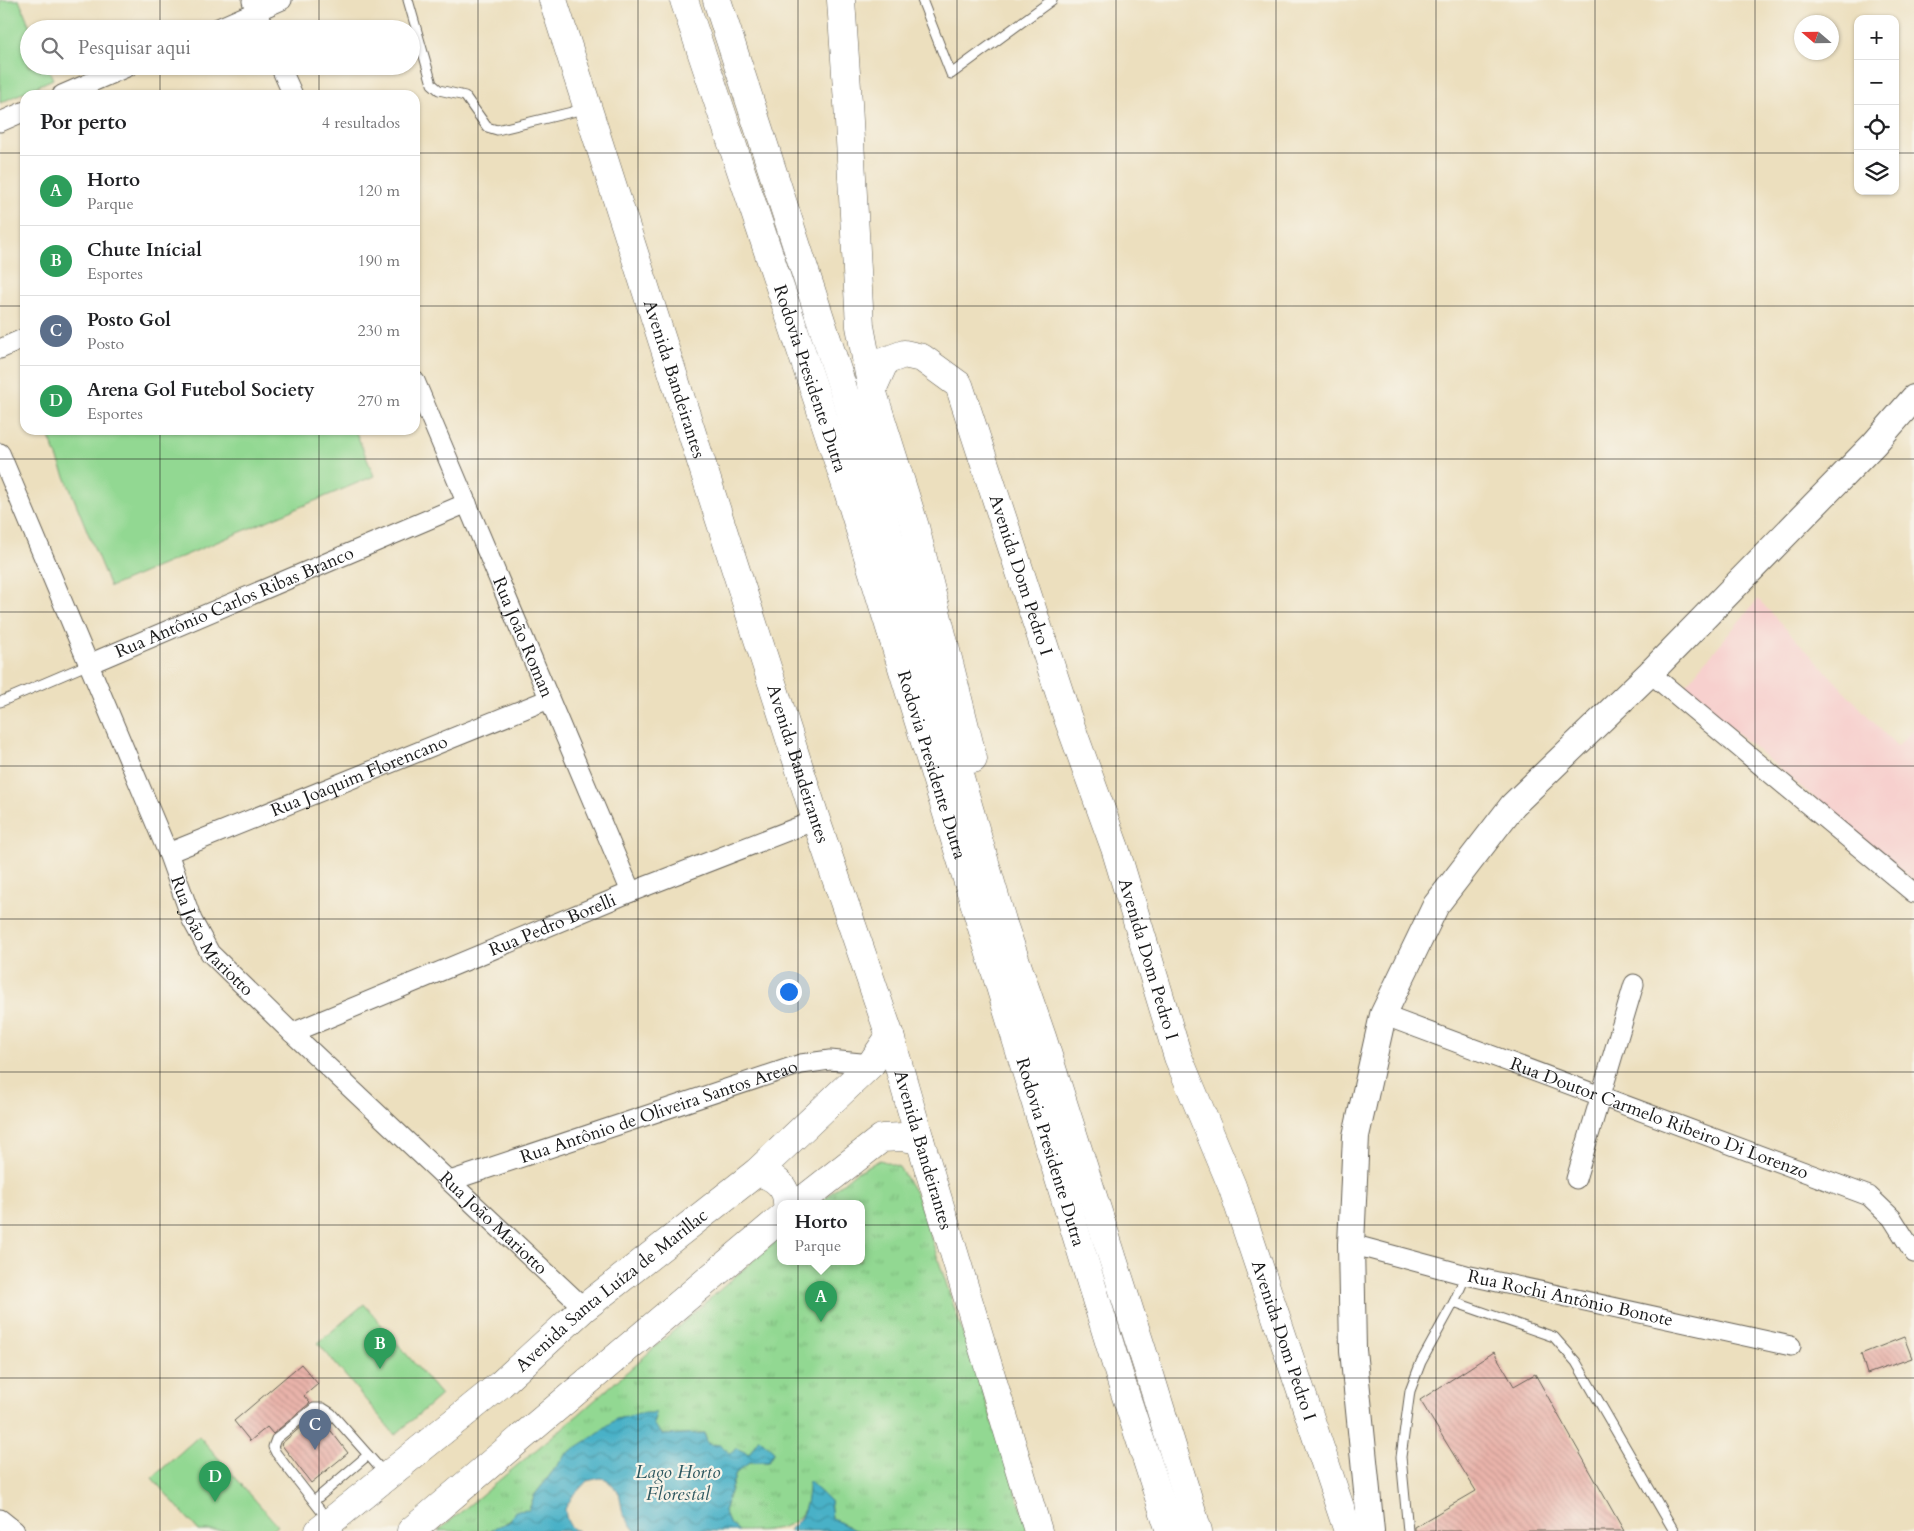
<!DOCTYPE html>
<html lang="pt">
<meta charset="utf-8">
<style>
body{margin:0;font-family:Cardo,serif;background:#f2f2f2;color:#202124}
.controls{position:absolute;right:15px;top:15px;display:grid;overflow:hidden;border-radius:10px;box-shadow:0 1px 4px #0004}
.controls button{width:45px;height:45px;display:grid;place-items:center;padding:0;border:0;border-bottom:1px solid #e0e0e0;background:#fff;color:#202124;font:25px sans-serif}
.compass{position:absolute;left:1794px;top:15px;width:45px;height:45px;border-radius:50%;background:#fff;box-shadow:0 1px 4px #0004;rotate:290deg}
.you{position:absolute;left:788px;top:991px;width:18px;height:18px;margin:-12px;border:4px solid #fff;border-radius:50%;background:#1a73e8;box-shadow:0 0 0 8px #1a73e833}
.badge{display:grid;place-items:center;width:32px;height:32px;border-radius:50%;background:#1f6fb2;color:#fff;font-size:16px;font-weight:700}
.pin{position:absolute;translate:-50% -41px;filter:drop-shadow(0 1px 2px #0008)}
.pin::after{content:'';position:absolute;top:26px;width:18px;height:15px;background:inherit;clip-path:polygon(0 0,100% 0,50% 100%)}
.popup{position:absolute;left:777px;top:1200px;width:88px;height:65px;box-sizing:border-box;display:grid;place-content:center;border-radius:10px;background:#fff;filter:drop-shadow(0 1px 4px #0005);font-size:16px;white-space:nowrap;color:#757577}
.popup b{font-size:19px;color:#202124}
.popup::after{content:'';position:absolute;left:50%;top:100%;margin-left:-10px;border:10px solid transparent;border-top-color:#fff}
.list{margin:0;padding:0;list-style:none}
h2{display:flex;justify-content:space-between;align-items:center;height:65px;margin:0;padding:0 20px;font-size:21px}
h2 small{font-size:16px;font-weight:400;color:#757577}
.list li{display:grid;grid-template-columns:32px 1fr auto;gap:15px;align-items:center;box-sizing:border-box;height:70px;padding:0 20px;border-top:1px solid #e0e0e0}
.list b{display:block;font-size:19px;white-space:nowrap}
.list p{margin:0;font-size:16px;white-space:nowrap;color:#757577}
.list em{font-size:16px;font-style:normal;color:#757577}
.icon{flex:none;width:28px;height:28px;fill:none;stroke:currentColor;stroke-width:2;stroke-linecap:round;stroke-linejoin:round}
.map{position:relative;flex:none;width:1914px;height:1531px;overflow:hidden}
.search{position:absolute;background:#fff;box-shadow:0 1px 4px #0004;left:20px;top:20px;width:400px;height:55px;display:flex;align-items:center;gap:12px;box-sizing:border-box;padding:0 18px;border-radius:28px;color:#757577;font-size:19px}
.panel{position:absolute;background:#fff;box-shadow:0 1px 4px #0004;left:20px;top:90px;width:400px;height:345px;border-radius:15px}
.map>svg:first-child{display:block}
.built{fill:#f7d0ce}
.park{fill:url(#park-tufts);stroke:#577a57}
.garden{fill:#92d892;stroke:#577a57}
.water{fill:url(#water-waves);stroke:#326672}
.building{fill:url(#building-back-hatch)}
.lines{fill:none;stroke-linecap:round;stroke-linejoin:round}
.service-casing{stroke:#656055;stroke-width:11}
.minor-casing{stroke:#656055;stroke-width:21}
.secondary-casing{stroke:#656055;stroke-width:28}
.primary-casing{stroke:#656055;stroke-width:29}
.motorway-casing{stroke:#656055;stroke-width:29}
.service{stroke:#fff;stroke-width:9}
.minor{stroke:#fff;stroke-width:19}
.secondary{stroke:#fff;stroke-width:26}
.primary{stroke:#fff;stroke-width:28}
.motorway{stroke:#fff;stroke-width:28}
.grid{fill:none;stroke:#1c1c1c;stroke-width:1;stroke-opacity:0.55}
.labels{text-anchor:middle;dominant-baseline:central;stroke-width:4.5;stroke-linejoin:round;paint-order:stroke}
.street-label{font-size:18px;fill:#1c1c1c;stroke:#f7f3e8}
.water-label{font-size:19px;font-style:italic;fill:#2e5860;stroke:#f7f3e8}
</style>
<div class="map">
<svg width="1914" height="1531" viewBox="0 0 1914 1531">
<defs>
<pattern id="park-tufts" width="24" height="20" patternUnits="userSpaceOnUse" patternTransform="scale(1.25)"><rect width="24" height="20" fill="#92d892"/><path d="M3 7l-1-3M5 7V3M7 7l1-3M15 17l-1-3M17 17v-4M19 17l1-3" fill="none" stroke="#7db97d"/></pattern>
<pattern id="water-waves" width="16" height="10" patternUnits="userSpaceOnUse" patternTransform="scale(1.25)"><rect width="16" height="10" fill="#48b1c7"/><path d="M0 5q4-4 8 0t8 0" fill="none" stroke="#3b8fa1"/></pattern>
<pattern id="building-back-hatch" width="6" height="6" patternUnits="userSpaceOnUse" patternTransform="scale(1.25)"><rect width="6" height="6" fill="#e9b3aa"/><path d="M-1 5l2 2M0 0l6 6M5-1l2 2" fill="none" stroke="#c79992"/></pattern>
</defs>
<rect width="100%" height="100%" fill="#f7f3e8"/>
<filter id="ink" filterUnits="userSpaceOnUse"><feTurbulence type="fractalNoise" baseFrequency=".02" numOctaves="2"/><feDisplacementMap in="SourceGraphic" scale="10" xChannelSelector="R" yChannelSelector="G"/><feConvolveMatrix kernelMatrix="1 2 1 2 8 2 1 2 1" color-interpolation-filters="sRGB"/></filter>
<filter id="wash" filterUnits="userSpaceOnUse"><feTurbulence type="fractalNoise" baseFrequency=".0096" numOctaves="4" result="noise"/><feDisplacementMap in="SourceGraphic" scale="20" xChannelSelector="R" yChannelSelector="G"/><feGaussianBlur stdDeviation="1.12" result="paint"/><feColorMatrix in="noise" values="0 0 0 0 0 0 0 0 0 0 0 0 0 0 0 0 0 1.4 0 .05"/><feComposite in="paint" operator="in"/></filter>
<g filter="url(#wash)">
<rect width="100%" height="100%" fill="#ecdfbe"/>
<path class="built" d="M1758 599 1897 747 1914 728V881L1683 688Z"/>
<path class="park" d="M880 1160 899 1167 917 1196 1029 1531H856L832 1518 830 1501 809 1482C808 1489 808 1497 806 1505 797 1531 768 1531 739 1531L729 1523 724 1511 736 1473 750 1462H768L749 1454H731L720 1446 708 1444 704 1433 663 1435 653 1424 656 1413 591 1439 566 1454 534 1496 529 1510 491 1531H438L578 1415 781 1236V1261H861V1203H819L855 1173Z"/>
<g class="garden">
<path d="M0 0H19L31 29H29V66H47L53 79 0 103Z"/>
<path d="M66 430H355L374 476 110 587 49 437Z"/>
<path d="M364 1304 441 1395 395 1435 318 1343Z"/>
<path d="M199 1436 278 1526 272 1531H199L152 1478Z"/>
</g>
<g class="water">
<path d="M644 1413H656L653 1424 663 1435 704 1433 708 1444 720 1445 731 1454 736 1448 749 1454 759 1438 774 1451 768 1462H750L736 1473 724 1511 729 1523 739 1531H635L623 1514 619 1493 606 1479 600 1478 587 1481 572 1497 565 1509C566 1519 568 1527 578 1531H491L496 1527 509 1522 515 1511 529 1510 534 1496 566 1454 591 1438 616 1419Z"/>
<path d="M809 1481 830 1501 832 1518 856 1531H787C807 1516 806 1505 809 1481Z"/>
</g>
<g id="blocks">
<g class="building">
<path d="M1904 1337 1912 1358 1867 1374 1861 1354Z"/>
<path d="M1494 1352 1514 1386 1535 1374 1624 1531H1414V1527L1476 1491 1420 1400Z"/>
<path d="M301 1364 318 1384 304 1396 310 1403 273 1434 267 1427 250 1441 234 1421Z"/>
<path d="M316 1414H318L348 1453 311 1483 281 1444Z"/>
</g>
</g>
</g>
<g filter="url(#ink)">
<use href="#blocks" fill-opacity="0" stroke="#656055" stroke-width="1"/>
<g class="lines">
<defs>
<g id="service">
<path d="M408 0 432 84 439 90 465 96 487 127 497 130 572 112 584 107"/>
<path d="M922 0 951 74 1052 0"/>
<path d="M0 702 89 664"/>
<path d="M1454 1302 1554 1337 1576 1362 1674 1531"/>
<path d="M314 1501 368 1455"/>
<path d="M328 1520 276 1453 273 1447 276 1439 314 1408H323L331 1413 385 1474"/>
<path d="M1408 1531 1401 1457 1410 1391 1421 1362 1454 1302 1466 1275"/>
</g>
<g id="minor">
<path d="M252 1 264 29"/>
<path d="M216 29 282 0"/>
<path d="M280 66 293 95"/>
<path d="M62 95 129 66"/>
<path d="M0 122 25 111"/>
<path d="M0 349 25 338"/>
<path id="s1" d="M415 381 631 892"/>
<path id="s2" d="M0 453 168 853 192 920 210 953 292 1033 584 1308"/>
<path id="s3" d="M89 664 467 503"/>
<path d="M1650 673 1914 893"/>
<path id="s4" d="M168 853 549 699"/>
<path id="s5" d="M1383 1015 1869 1196 1892 1218 1914 1253"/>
<path id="s6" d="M292 1033 631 892 816 820"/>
<path d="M1576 1179 1634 984"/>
<path id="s7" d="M450 1181 801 1064 830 1060 871 1064"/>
<path id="s8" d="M1351 1244 1466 1275 1791 1346"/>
<path d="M0 1519 15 1531"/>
</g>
<path id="secondary" d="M1371 1531 1353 1350 1351 1244 1356 1136 1383 1015 1436 905 1513 805 1650 673 1874 444 1914 398"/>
<g id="primary">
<path id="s9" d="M553 0 816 820 890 1036 920 1140 1038 1531"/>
<path id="s10" d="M872 390 885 361 904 354 922 358 959 385 1067 716 1115 848 1178 1057 1232 1186 1348 1531"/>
<path d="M757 1172C773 1176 787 1185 787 1203"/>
<path d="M799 1203 882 1138 902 1137 920 1140"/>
<path id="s11" d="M319 1531 501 1384 584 1308 757 1172 871 1064 890 1036"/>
<path d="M411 1531 781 1218"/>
</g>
<g id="motorway">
<path id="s12" d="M684 0 847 488 1122 1384 1170 1531"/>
<path d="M717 0 871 475 1003 924 1042 1037 1150 1375 1198 1531"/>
<path d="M841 0 848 103 860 326 872 390 915 527 973 759"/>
</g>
</defs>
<use href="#service" class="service-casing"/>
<use href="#minor" class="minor-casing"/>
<use href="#secondary" class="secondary-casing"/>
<use href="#primary" class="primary-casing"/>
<use href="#motorway" class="motorway-casing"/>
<use href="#service" class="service"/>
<use href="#minor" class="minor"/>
<use href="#secondary" class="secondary"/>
<use href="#primary" class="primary"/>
<use href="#motorway" class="motorway"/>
</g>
</g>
<path class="grid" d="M160 0V29M319 0V29M478 0V1531M638 0V1531M798 0V1531M957 0V1531M1116 0V1531M1276 0V1531M1436 0V1531M1595 0V1531M1755 0V1531M160 66V95M319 66V95M0 153H25M415 153H1858M1895 153H1914M0 306H25M415 306H1914M160 430V1531M319 430V1531M0 459H1914M0 612H1914M0 766H1914M0 919H1914M0 1072H1914M0 1225H1914M0 1378H1914"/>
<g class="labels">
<g class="street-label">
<text stroke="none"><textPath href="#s12" startOffset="399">Rodovia Presidente Dutra</textPath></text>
<text stroke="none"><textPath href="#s9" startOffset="398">Avenida Bandeirantes</textPath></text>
<text stroke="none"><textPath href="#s10" startOffset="316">Avenida Dom Pedro I</textPath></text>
<text stroke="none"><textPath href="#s3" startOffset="158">Rua Antônio Carlos Ribas Branco</textPath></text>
<text stroke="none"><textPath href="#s1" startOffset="278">Rua João Roman</textPath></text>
<text stroke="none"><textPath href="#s12" startOffset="804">Rodovia Presidente Dutra</textPath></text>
<text stroke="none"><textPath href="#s9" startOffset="802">Avenida Bandeirantes</textPath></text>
<text stroke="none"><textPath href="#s4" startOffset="206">Rua Joaquim Florencano</textPath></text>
<text stroke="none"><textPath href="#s6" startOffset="282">Rua Pedro Borelli</textPath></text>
<text stroke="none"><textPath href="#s2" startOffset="529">Rua João Mariotto</textPath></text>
<text stroke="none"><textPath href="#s10" startOffset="721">Avenida Dom Pedro I</textPath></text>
<text stroke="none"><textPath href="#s7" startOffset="220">Rua Antônio de Oliveira Santos Areao</textPath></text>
<text stroke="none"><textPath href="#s5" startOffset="295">Rua Doutor Carmelo Ribeiro Di Lorenzo</textPath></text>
<text stroke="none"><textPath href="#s9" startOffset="1208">Avenida Bandeirantes</textPath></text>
<text stroke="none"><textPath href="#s12" startOffset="1209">Rodovia Presidente Dutra</textPath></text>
<text stroke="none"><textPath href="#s2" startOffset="934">Rua João Mariotto</textPath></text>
<text stroke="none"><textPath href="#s11" startOffset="379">Avenida Santa Luíza de Marillac</textPath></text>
<text stroke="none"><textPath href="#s8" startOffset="226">Rua Rochi Antônio Bonote</textPath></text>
<text stroke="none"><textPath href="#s10" startOffset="1126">Avenida Dom Pedro I</textPath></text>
</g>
<g class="water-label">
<text x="678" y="1472">Lago Horto<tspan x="678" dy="22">Florestal</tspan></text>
</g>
</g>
</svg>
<div class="controls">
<button>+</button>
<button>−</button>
<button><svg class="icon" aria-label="locate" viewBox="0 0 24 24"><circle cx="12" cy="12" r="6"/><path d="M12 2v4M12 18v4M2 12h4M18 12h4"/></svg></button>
<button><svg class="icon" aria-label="layers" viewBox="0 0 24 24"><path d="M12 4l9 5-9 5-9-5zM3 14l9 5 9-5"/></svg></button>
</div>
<svg class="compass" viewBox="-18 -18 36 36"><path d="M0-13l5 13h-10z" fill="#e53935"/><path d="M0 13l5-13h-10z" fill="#757577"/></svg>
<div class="you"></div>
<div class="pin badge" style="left:821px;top:1322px;background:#2e9e5b">A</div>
<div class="popup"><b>Horto</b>Parque</div>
<div class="pin badge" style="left:380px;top:1369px;background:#2e9e5b">B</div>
<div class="pin badge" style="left:315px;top:1450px;background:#5c6f8a">C</div>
<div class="pin badge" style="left:215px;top:1502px;background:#2e9e5b">D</div>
<div class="search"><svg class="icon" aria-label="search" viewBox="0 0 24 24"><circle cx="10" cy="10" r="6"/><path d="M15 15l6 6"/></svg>Pesquisar aqui</div>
<section class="panel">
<h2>Por perto<small>4 resultados</small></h2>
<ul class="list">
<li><span class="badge" style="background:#2e9e5b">A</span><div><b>Horto</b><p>Parque</p></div><em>120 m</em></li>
<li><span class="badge" style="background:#2e9e5b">B</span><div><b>Chute Inícial</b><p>Esportes</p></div><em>190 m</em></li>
<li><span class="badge" style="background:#5c6f8a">C</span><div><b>Posto Gol</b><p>Posto</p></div><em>230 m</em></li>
<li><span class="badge" style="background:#2e9e5b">D</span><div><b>Arena Gol Futebol Society</b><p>Esportes</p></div><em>270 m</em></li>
</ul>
</section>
</div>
